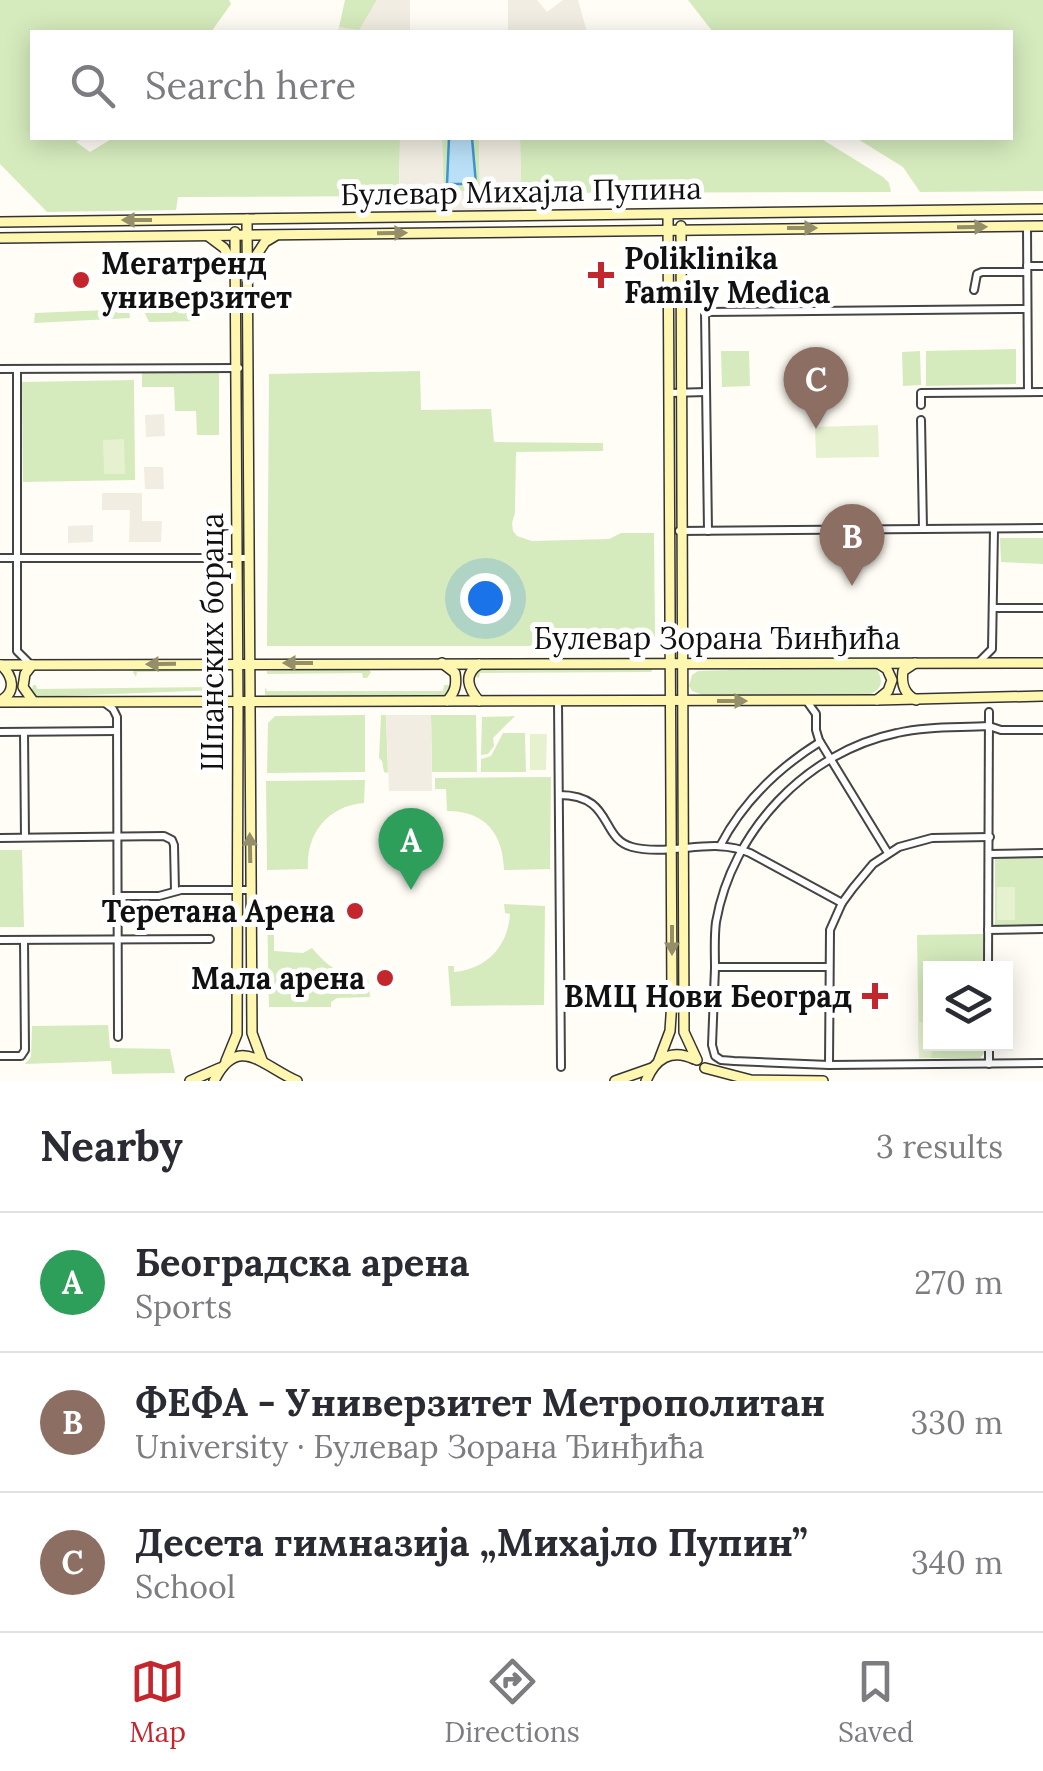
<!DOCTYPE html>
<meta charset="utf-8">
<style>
body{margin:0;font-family:Lora,serif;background:#f7f7f7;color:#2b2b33}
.controls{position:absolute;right:30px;bottom:30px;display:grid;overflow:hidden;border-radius:0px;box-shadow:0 5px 25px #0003}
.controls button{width:90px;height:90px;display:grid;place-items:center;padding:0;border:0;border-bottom:2px solid #e1e1e2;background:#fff;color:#2b2b33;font:50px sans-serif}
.you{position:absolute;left:485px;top:598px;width:35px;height:35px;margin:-25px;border:8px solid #fff;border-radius:50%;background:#1a73e8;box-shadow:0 0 0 15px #1a73e833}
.badge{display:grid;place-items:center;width:65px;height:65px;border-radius:50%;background:#c4262e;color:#fff;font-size:32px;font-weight:700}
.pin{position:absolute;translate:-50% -82px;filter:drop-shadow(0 2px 5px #0008)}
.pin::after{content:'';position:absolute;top:52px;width:35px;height:30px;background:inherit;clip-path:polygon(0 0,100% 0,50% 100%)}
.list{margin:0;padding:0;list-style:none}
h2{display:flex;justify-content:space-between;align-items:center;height:130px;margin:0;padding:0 40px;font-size:42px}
h2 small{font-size:32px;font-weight:400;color:#7c7c81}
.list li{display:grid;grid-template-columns:65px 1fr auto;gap:30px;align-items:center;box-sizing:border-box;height:140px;padding:0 40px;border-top:2px solid #e1e1e2}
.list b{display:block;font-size:38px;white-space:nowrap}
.list p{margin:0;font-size:32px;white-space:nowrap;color:#7c7c81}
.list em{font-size:32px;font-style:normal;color:#7c7c81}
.icon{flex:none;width:55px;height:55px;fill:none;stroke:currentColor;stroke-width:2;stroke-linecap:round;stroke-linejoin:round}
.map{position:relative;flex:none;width:1043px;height:1081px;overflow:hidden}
.search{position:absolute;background:#fff;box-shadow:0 5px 25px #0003;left:30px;right:30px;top:30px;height:110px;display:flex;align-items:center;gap:25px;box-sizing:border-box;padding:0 35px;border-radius:0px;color:#7c7c81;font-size:38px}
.sheet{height:550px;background:#fff}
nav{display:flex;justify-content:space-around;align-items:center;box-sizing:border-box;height:140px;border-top:2px solid #e1e1e2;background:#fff;font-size:28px;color:#7c7c81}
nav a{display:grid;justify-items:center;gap:5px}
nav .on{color:#c4262e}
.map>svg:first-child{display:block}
.green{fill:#d5ebbd}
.pitch{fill:#e6f2cf}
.plaza{fill:#f1ede2}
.water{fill:#b9e0f7;stroke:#3f96cf;stroke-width:2.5}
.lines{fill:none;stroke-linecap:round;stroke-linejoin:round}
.street-casing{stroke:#444;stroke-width:10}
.secondary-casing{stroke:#333;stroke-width:12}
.street{stroke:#fff;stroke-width:6}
.secondary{stroke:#fff6b0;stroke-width:9}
.oneway{fill:#948f68}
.poi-dot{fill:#c4262e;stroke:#fff;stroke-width:4}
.labels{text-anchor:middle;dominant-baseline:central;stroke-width:10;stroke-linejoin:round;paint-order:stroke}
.street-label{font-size:30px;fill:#111;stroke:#fff}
.poi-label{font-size:30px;font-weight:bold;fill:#111;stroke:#fff;text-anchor:end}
</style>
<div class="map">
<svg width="1043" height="1081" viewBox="0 0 1043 1081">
<rect width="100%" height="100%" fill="#fffdf5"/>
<g class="green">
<path d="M0 0H229L231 4 211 32H32V138H82L76 142 90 152 113 138H400L399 196 178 197 176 210 47 212 0 164Z"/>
<path d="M345 0H377L359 31 339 27Z"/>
<path d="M688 0H1043V191L920 192 903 167 856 138H1010V32H713Z"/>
<path d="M442 138H479L480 191 443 192Z"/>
<path d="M520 138H820L883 177 889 183 891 192 521 193Z"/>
<path d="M129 309 130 318 34 323 35 313Z"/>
<path d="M143 309H191L197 321 149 322Z"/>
<path d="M1016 349V384L926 386V351Z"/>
<path d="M721 351H749L750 386 722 387Z"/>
<path d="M920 351 921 385 903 386 902 352Z"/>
<path d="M420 371 421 410 491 409 494 442 603 443V451L516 452 515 513 512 523 513 531 517 536 532 541 609 539 621 533H654L655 636 650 643 642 646H267L269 374Z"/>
<path d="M142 372H219V435H197L196 411H175L174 387H142Z"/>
<path d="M134 380 135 480 23 482 22 382Z"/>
<path d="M1000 538H1043V564L1001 562Z"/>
<path d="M219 666V690L36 697 31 694 33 685H36L37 689 209 687 210 683 215 687 217 684 216 673 210 676V671L137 672 136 677 133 672 134 668Z"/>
<path d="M864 666 876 668C884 681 883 689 868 695L708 697 692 691 689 686 692 675 698 671Z"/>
<path d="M367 667 371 672 367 678H363L362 673 267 674V671Z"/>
<path d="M486 667H654L651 672 480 673 479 678 472 675 477 669Z"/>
<path d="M444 685H449L450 691 443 695 434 696 273 697 265 695V687L267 691H443Z"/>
<path d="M365 715V772L267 773 268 723 275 716Z"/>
<path d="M381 715H386L388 773 384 772 382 761 379 758Z"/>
<path d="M431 715H476L477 772H432Z"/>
<path d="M515 716 493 738 494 746 488 754 481 755 482 717Z"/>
<path d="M503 733H525L526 772H481V759L491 756Z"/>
<path d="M551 777 550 869 504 870C503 833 485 811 447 811L446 789H435V778Z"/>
<path d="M365 780 364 803C328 806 306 833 308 869L267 870 266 781Z"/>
<path d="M0 850H22L24 927H0Z"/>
<rect x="995" y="857" width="48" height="69"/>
<path d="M504 904 545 906 544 1005 451 1006 448 966H454V972C487 969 508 946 510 914L505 913Z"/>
<path d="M267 908 274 909V951L303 953 312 948C328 967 343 978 368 978L370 997 337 998 331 1002V1007H269Z"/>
<path d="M983 934 984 968H930V1044H987L986 1051 980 1058H919L917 935Z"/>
<path d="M108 1025 110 1048 170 1049 175 1073 112 1074 111 1061 25 1064 31 1057 32 1026Z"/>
</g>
<g class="pitch">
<path d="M878 425 879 457 816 458 815 427Z"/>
<path d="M124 439 125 474H104L103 440Z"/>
<path d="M530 734H547L546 770H530Z"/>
<rect x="997" y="887" width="18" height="33"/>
<path d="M918 1022 930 1023V1044H935L930 1058H919Z"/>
</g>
<g class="plaza">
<path d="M377 0H410V32H337L339 27 359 30Z"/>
<path d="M508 0H537L547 12 563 0H578L587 32 508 31Z"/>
<path d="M400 138H442L444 192 480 191 479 138H520L522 216H399Z"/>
<path d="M164 414 165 436 146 437 145 415Z"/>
<path d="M144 467H163L164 489H145Z"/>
<path d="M102 493H142V521H162L161 542H129L130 510H102Z"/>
<path d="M93 525V542L68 543V526Z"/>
<path d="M386 715H431L432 791H389Z"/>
</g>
<path class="water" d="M449 138H472L476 184H447Z"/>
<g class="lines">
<defs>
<g id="street">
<path d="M1027 226 1028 392"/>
<path d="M1027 266H1043"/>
<path d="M974 290 977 274 982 272H1027"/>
<path d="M0 369 239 368"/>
<path d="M17 369V651L29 663"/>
<path d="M670 393 706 392"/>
<path d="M921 405V393L1043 392"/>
<path d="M921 420 923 529"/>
<path d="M679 531 1043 528"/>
<path d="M708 531 705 312 1027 309"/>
<path d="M0 558H249"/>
<path d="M993 608H1043"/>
<path d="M979 662 992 649 994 529"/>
<path d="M806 700 816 714V730L819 740 888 853"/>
<path d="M558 701 561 1067"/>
<path d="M105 703 113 709 117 717 118 1037"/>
<path d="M1043 730H1001L989 726C959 728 927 726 897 733 806 752 732 831 716 922 714 937 715 953 715 968 714 994 713 1019 712 1045L715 1056 721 1060 734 1061 829 1065 1043 1063"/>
<path d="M0 732 117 731"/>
<path d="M24 732 25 837"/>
<path d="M559 795C614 795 599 838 632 847 671 857 713 836 750 853L842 903"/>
<path d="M0 838 164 836 172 840 174 845 175 891"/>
<path d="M720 846C743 802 778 768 820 742"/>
<path d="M990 854 1043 853"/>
<path d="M118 896H159L181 890H251"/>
<path d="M988 930 1043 929"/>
<path d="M0 940 210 939"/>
<path d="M715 967H828"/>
<path d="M988 968 989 712"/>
<path d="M989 1044V1064"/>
<path d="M0 1056H21L25 1050 24 940"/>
<path d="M829 1065 830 930 842 903 853 888 873 864 899 847 932 838 990 837"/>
</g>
<g id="secondary">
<path d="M247 219 252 1033 262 1060"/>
<path d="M0 222 1043 209"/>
<path d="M681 226 684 1032 697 1060"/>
<path d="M208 236 224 248 233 265"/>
<path d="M0 238 1043 226"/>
<path d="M250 265 265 242 275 236"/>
<path d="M442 663 455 673C457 685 455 692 447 701"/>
<path d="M915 663 903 671C901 684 904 694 916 700"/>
<path d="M479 664C463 675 468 688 479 701"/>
<path d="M0 665 1043 663"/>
<path d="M32 665 25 674 23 687 33 701"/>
<path d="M877 700 888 691 892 680 887 669 879 664"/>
<path d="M0 701C17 692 13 676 1 665"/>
<path d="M0 702 877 700 1043 696"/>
<path d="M659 1060 670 1031 672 1001 668 215"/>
<path d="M226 1061 237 1034 238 714 235 232"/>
<path d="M705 1068 751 1080 823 1081"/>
<path d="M190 1081 220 1068"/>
<path d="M214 1081C238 1032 264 1067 297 1081"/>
<path d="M615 1081 652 1068"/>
<path d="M646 1081C655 1059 671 1048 694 1059"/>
</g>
</defs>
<use href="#street" class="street-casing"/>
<use href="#secondary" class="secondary-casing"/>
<use href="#street" class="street"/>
<use href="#secondary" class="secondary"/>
</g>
<defs><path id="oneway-solid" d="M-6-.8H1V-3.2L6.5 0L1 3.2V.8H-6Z" transform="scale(2.5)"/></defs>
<g class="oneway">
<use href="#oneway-solid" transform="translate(137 220) rotate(180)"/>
<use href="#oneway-solid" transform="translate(972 227) rotate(-1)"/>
<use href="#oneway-solid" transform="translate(802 228)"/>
<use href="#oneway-solid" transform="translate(392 233) rotate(-1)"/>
<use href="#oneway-solid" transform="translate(298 663) rotate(-180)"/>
<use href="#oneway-solid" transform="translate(161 664) rotate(179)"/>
<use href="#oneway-solid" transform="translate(732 701)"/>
<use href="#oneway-solid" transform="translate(250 848) rotate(-91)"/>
<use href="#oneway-solid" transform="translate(672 940) rotate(90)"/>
</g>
<g class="poi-dot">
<path d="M596 260h10v10h10v10h-10v10h-10v-10h-10v-10h10z"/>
<circle cx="81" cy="280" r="10"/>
<circle cx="355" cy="911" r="10"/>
<circle cx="385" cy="978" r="10"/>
<path d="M870 981h10v10h10v10h-10v10h-10v-10h-10v-10h10z"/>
</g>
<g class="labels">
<g class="street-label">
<text transform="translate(521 191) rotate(-1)">Булевар Михајла Пупина</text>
<text x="717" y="638">Булевар Зорана Ђинђића</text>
<text transform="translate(212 642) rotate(-90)">Шпанских бораца</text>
</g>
<g class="poi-label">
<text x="624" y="258" text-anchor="start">Poliklinika<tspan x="624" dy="34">Family Medica</tspan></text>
<text x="101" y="263" text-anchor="start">Мегатренд<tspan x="101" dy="34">универзитет</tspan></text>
<text x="335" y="911">Теретана Арена</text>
<text x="365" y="978">Мала арена</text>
<text x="852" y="996">ВМЦ Нови Београд</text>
</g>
</g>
</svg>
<div class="controls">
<button><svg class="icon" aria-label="layers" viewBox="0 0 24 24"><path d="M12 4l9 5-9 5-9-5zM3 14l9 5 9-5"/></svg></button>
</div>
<div class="you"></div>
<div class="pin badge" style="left:411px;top:890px;background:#2e9e5b">A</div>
<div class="pin badge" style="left:852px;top:586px;background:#8d6e63">B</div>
<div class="pin badge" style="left:816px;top:429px;background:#8d6e63">C</div>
<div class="search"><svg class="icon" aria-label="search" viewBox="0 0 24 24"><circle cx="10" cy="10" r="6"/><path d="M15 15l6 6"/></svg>Search here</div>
</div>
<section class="sheet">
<h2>Nearby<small>3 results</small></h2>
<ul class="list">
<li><span class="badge" style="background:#2e9e5b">A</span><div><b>Београдска арена</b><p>Sports</p></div><em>270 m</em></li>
<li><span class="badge" style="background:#8d6e63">B</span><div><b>ФЕФА - Универзитет Метрополитан</b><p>University · Булевар Зорана Ђинђића</p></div><em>330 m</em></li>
<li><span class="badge" style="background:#8d6e63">C</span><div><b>Десета гимназија „Михајло Пупин”</b><p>School</p></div><em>340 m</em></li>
</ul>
</section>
<nav>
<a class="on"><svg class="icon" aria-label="map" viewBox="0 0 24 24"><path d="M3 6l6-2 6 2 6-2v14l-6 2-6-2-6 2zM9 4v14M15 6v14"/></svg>Map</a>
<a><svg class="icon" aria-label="directions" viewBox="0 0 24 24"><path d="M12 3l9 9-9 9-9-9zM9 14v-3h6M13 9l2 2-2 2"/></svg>Directions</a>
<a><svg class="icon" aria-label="saved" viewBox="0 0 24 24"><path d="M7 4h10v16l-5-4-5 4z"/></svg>Saved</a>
</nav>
